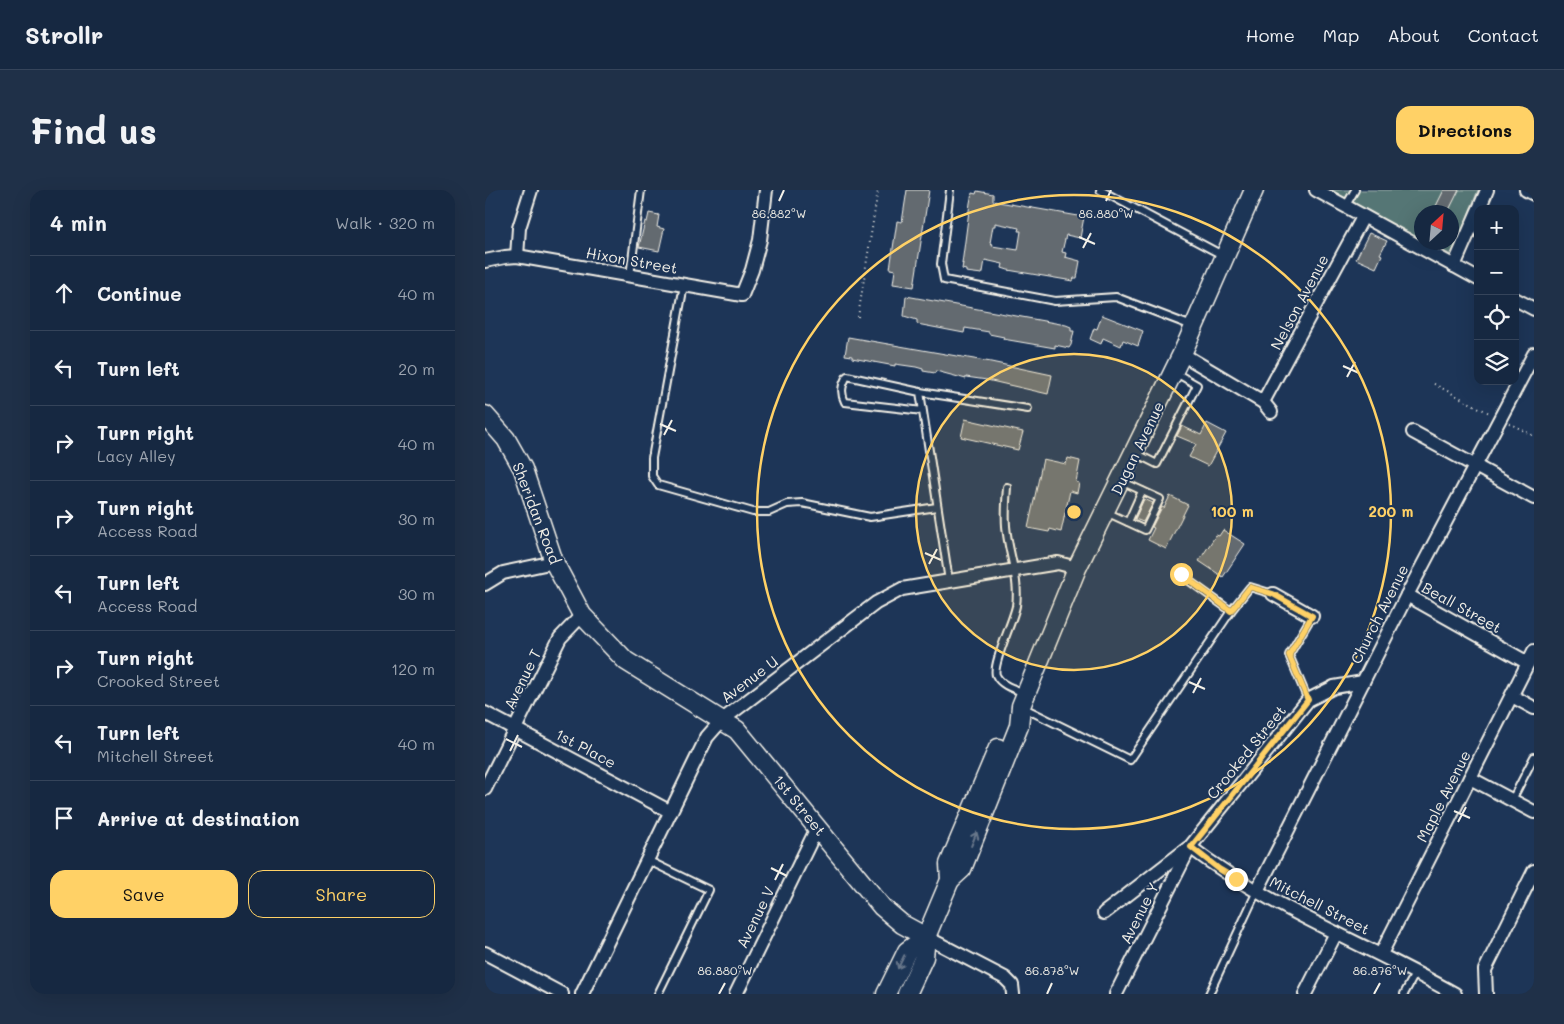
<!DOCTYPE html>
<meta charset="utf-8">
<style>
body{margin:0;font-family:Mali,sans-serif;background:#1f3048;color:#f1f3f6}
.controls{position:absolute;right:15px;top:15px;display:grid;overflow:hidden;border-radius:10px;box-shadow:0 5px 20px #0002}
.controls button{width:45px;height:45px;display:grid;place-items:center;padding:0;border:0;border-bottom:1px solid #35445a;background:#162841;color:#f1f3f6;font:25px sans-serif}
.compass{position:absolute;left:929px;top:15px;width:45px;height:45px;border-radius:50%;background:#162841;box-shadow:0 5px 20px #0002;rotate:26deg}
.stop{position:absolute;width:15px;height:15px;margin:-11px;border:4px solid #ffd166;border-radius:50%;background:#fff}
.stop.end{background:#ffd166;border-color:#fff;box-shadow:0 1px 5px #0008}
.list{margin:0;padding:0;list-style:none}
h2{display:flex;justify-content:space-between;align-items:center;height:65px;margin:0;padding:0 20px;font-size:21px}
h2 small{font-size:16px;font-weight:400;color:#9ea6b1}
.list li{display:grid;grid-template-columns:32px 1fr auto;gap:15px;align-items:center;box-sizing:border-box;height:75px;padding:0 20px;border-top:1px solid #35445a}
.list b{display:block;font-size:19px;white-space:nowrap}
.list p{margin:0;font-size:16px;white-space:nowrap;color:#9ea6b1}
.list em{font-size:16px;font-style:normal;color:#9ea6b1}
.actions{display:flex;gap:10px;padding:15px 20px}
.actions a{flex:1;padding:11px 0;border:1px solid #ffd166;border-radius:15px;text-align:center;font-size:18px;color:#ffd166}
.actions .main{background:#ffd166;color:#111}
.icon{flex:none;width:28px;height:28px;fill:none;stroke:currentColor;stroke-width:2;stroke-linecap:round;stroke-linejoin:round}
.map{position:relative;flex:none;width:1049px;height:804px;overflow:hidden;border-radius:15px}
header{display:flex;align-items:center;gap:30px;box-sizing:border-box;height:70px;padding:0 25px;background:#162841;border-bottom:1px solid #35445a}
header strong{font-size:24px}
nav{display:flex;gap:28px;margin-inline-start:auto;font-size:18px}
.intro{display:flex;align-items:center;justify-content:space-between;box-sizing:border-box;height:120px;padding:0 30px}
h1{margin:0;font-size:35px}
.button{padding:12px 22px;border-radius:15px;background:#ffd166;color:#111;font-size:18px;font-weight:700}
main{display:flex;gap:30px;padding:0 30px}
aside{flex:1;background:#162841;border-radius:15px;box-shadow:0 5px 20px #0002}
.map>svg:first-child{display:block}
.green{fill:#547675;stroke:#a4b4ae}
.building{fill:#636a6f;stroke:#f4f1e8;fill-rule:evenodd}
.lines{fill:none;stroke-linecap:round;stroke-linejoin:round}
.lane-casing{stroke:#f4f1e8;stroke-width:10}
.street-casing{stroke:#f4f1e8;stroke-width:16}
.secondary-casing{stroke:#f4f1e8;stroke-width:21}
.path{stroke:#f4f1e8;stroke-width:2;stroke-dasharray:1 4;stroke-linecap:butt}
.lane{stroke:#1d3557;stroke-width:6}
.street{stroke:#1d3557;stroke-width:12}
.secondary{stroke:#1d3557;stroke-width:18}
.oneway{stroke:#68778a}
.route{stroke:#ffd166;stroke-width:6}
.ticks{fill:none;stroke:#f4f1e8;stroke-width:2}
.ring{fill:none;stroke:#ffd166;stroke-width:2.5}
.labels{text-anchor:middle;dominant-baseline:central;stroke-width:4;stroke-linejoin:round;paint-order:stroke}
.street-label{font-size:15px;fill:#f4f1e8;stroke:#1d3557}
.ticks-label{font-size:12px;text-anchor:middle;fill:#f4f1e8;stroke:#1d3557;stroke-width:4;stroke-linejoin:round;paint-order:stroke}
.centre{fill:#ffd166;stroke:#1d3557;stroke-width:2.5}
.ring-label{font-size:15px;text-anchor:middle;font-weight:bold;fill:#ffd166;stroke:#1d3557;stroke-width:4;stroke-linejoin:round;paint-order:stroke}
</style>
<header>
<strong>Strollr</strong>
<nav><a>Home</a><a>Map</a><a>About</a><a>Contact</a></nav>
</header>
<div class="intro"><h1>Find us</h1><a class="button">Directions</a></div>
<main>
<aside>
<h2>4 min<small>Walk · 320 m</small></h2>
<ul class="list">
<li><svg class="icon" aria-label="ahead" viewBox="0 0 24 24"><path d="M12 20V5M6 11l6-6 6 6"/></svg><div><b>Continue</b></div><em>40 m</em></li>
<li><svg class="icon" aria-label="left" viewBox="0 0 24 24"><path d="M17 20v-9H6M10 6l-5 5 5 5"/></svg><div><b>Turn left</b></div><em>20 m</em></li>
<li><svg class="icon" aria-label="right" viewBox="0 0 24 24"><path d="M7 20v-9h11M14 6l5 5-5 5"/></svg><div><b>Turn right</b><p>Lacy Alley</p></div><em>40 m</em></li>
<li><svg class="icon" aria-label="right" viewBox="0 0 24 24"><path d="M7 20v-9h11M14 6l5 5-5 5"/></svg><div><b>Turn right</b><p>Access Road</p></div><em>30 m</em></li>
<li><svg class="icon" aria-label="left" viewBox="0 0 24 24"><path d="M17 20v-9H6M10 6l-5 5 5 5"/></svg><div><b>Turn left</b><p>Access Road</p></div><em>30 m</em></li>
<li><svg class="icon" aria-label="right" viewBox="0 0 24 24"><path d="M7 20v-9h11M14 6l5 5-5 5"/></svg><div><b>Turn right</b><p>Crooked Street</p></div><em>120 m</em></li>
<li><svg class="icon" aria-label="left" viewBox="0 0 24 24"><path d="M17 20v-9H6M10 6l-5 5 5 5"/></svg><div><b>Turn left</b><p>Mitchell Street</p></div><em>40 m</em></li>
<li><svg class="icon" aria-label="arrive" viewBox="0 0 24 24"><path d="M6 21V4h12l-3 4 3 4H6"/></svg><div><b>Arrive at destination</b></div></li>
</ul>
<div class="actions"><a class="main">Save</a><a>Share</a></div>
</aside>
<div class="map">
<svg width="1049" height="804" viewBox="0 0 1049 804">
<rect width="100%" height="100%" fill="#1d3557"/>
<filter id="ink" filterUnits="userSpaceOnUse"><feTurbulence type="fractalNoise" baseFrequency=".02" numOctaves="2"/><feDisplacementMap in="SourceGraphic" scale="10" xChannelSelector="R" yChannelSelector="G"/><feConvolveMatrix kernelMatrix="1 2 1 2 8 2 1 2 1" color-interpolation-filters="sRGB"/></filter>
<g filter="url(#ink)">
<path class="green" d="M844 0H993L967 65 942 53 966 52V22H936V50Z"/>
<g class="building">
<path d="M422 0H444L429 97 408 94 410 80 405 79 412 31 417 32Z"/>
<path d="M959 0H974L963 22H948Z"/>
<path d="M492 1 508 4V11L599 27 595 48 581 45 577 62 581 63 580 67 595 71 592 88H589L588 91 523 80 517 78 518 74 500 70 498 82 497 84 481 82V80L477 79 478 73 477 74 485 13 487 3 491 4ZM510 33 534 38 533 41H536L533 60 507 56 508 54 505 53 508 36H510Z"/>
<path d="M164 23 174 25 172 37 179 39 174 61 154 57 160 31 162 32Z"/>
<path d="M884 43 902 51 895 64 897 65 891 78 871 69Z"/>
<path d="M421 106 581 135 586 137V141H589L586 155 584 158 570 155V158L518 149 519 147 504 144V142L480 138 479 143 432 134V130L419 126Z"/>
<path d="M617 125 658 141 653 156 638 150 636 156 618 148 616 154 605 149 609 138 612 139Z"/>
<path d="M363 147 506 172 567 185 563 204 502 190 481 187V189L451 181 450 183 438 181V179L431 177 410 174V176L367 168V166L360 165Z"/>
<path d="M480 229 538 242 533 260 476 247Z"/>
<path d="M722 233 741 243 723 276 704 267 711 254 692 246 697 236 716 245Z"/>
<path d="M583 268 595 271 591 292 594 293 592 303 585 301 576 342 565 339 564 342 543 338 558 269 581 274Z"/>
<path d="M685 306 703 315 681 359 663 350 669 338 667 337 677 317 679 318Z"/>
<path d="M659 309 668 313 658 332 650 329Z"/>
<path d="M738 340 760 354 738 387 714 371 731 345 734 346Z"/>
</g>
<g class="lines">
<defs>
<g id="lane">
<path d="M465 0 456 74 459 90 570 111 631 107 707 136"/>
<path d="M615 0 739 66"/>
<path d="M860 17 870 0"/>
<path d="M145 86 156 0"/>
<path d="M199 95 167 268V286L173 295 268 322H284L302 314 317 313 385 327 452 317"/>
<path d="M435 202 543 219"/>
<path d="M438 221 360 212C355 202 357 195 362 186L435 202 464 391"/>
<path d="M650 263 672 274 712 195 689 182"/>
<path d="M522 297C521 310 520 323 521 336 523 363 535 388 531 416 528 432 507 474 511 485 516 496 530 499 540 503"/>
<path d="M621 322 660 340 675 309 636 291"/>
<path d="M643 332 657 301"/>
<path d="M746 421 765 397 788 404"/>
<path d="M823 510 804 465 827 426"/>
<path d="M537 517 645 570 746 421 696 385"/>
<path d="M1027 610 1049 567"/>
<path d="M162 670 224 700 173 804"/>
<path d="M724 804 772 701"/>
<path d="M919 804 931 782"/>
</g>
<g id="street">
<path d="M831 0 993 89"/>
<path d="M1041 0 1049 4"/>
<path d="M994 19 1002 0"/>
<path d="M32 66 34 38 46 0"/>
<path d="M0 71 20 67 32 66 257 105 267 80 275 50 281 0"/>
<path d="M969 76 993 21"/>
<path d="M1030 109 1049 119"/>
<path d="M697 164 778 212 786 222"/>
<path d="M778 212 878 27"/>
<path d="M928 242 1049 308"/>
<path d="M0 394 18 383 69 372"/>
<path d="M788 404 827 426"/>
<path d="M922 405 1043 473"/>
<path d="M1027 506 1049 518"/>
<path d="M0 523 186 622"/>
<path d="M985 588 1049 622"/>
<path d="M0 599 75 448 97 425"/>
<path d="M705 657C786 719 882 754 970 804"/>
<path d="M772 701 922 405 1049 164"/>
<path d="M619 723 703 658"/>
<path d="M441 747 520 788 527 795 528 804"/>
<path d="M0 763 77 804"/>
<path d="M896 764 1049 461"/>
<path d="M97 804 222 547 236 531 391 413 417 399 573 373 592 378"/>
<path d="M251 804 332 638"/>
<path d="M631 804 705 657 823 510 849 497 878 492"/>
<path d="M820 804 851 743"/>
<path d="M1001 804 1000 780 1049 681"/>
</g>
<g id="secondary">
<path d="M0 225 21 249 38 279 69 372 97 425 141 471 252 540 397 717 417 734 441 747"/>
<path d="M465 690 477 679 534 536 536 516 592 378 697 164 769 0"/>
<path d="M401 804 422 761 441 747"/>
<path d="M422 804 439 767 441 747 465 690 464 674 513 558"/>
</g>
</defs>
<use href="#lane" class="lane-casing"/>
<use href="#street" class="street-casing"/>
<use href="#secondary" class="secondary-casing"/>
<g class="path">
<path d="M373 127 393 0"/>
<path d="M949 194 1004 223"/>
<path d="M1024 233 1049 246"/>
</g>
<use href="#lane" class="lane"/>
<use href="#street" class="street"/>
<use href="#secondary" class="secondary"/>
</g>
<defs><path id="oneway-shaft" d="M-6 0H5M1.5-3L5.5 0L1.5 3" fill="none" stroke-width="1.6" stroke-linecap="round" stroke-linejoin="round" transform="scale(1.25)"/></defs>
<g class="oneway">
<use href="#oneway-shaft" transform="translate(489 649) rotate(-68)"/>
<use href="#oneway-shaft" transform="translate(416 772) rotate(116)"/>
</g>
</g>
<g class="lines" filter="url(#ink)">
<path class="route" d="M696 384 746 421 765 397 788 404 827 426 804 465 823 510 706 657 734 679 751 689"/>
</g>
<path class="ticks" d="M294 11 299 0M621 11 626 0M594 47 610 54M598 58 606 43M858 176 874 183M862 187 870 172M175 234 191 241M179 245 187 230M440 363 456 370M444 374 452 359M704 492 720 499M708 503 716 488M21 549 37 557M25 561 33 545M969 621 985 628M973 632 981 617M286 678 302 686M290 690 298 674M234 804 240 793M562 804 567 793M889 804 895 793"/>
<circle cx="589" cy="322" r="158" fill="#ffd166" fill-opacity=".12"/>
<g class="ring">
<circle cx="589" cy="322" r="158"/>
<circle cx="589" cy="322" r="317"/>
</g>
<g class="labels">
<g class="street-label">
<text transform="translate(147 70) rotate(10)">Hixon Street</text>
<text transform="translate(814 112) rotate(-62)">Nelson Avenue</text>
<text transform="translate(652 258) rotate(-64)">Dugan Avenue</text>
<text transform="translate(52 323) rotate(69)">Sheridan Road</text>
<text transform="translate(977 417) rotate(29)">Beall Street</text>
<text transform="translate(894 424) rotate(-63)">Church Avenue</text>
<text transform="translate(37 489) rotate(-64)">Avenue T</text>
<text transform="translate(264 489) rotate(-37)">Avenue U</text>
<text transform="translate(101 558) rotate(28)">1st Place</text>
<text transform="translate(761 562) rotate(-51)">Crooked Street</text>
<text transform="translate(958 606) rotate(-63)">Maple Avenue</text>
<text transform="translate(315 615) rotate(51)">1st Street</text>
<text transform="translate(835 715) rotate(27)">Mitchell Street</text>
<text transform="translate(654 723) rotate(-63)">Avenue Y</text>
<text transform="translate(270 727) rotate(-64)">Avenue V</text>
</g>
</g>
<g class="ticks-label">
<text x="294" y="28">86.882°W</text>
<text x="621" y="28">86.880°W</text>
<text x="240" y="785">86.880°W</text>
<text x="567" y="785">86.878°W</text>
<text x="895" y="785">86.876°W</text>
</g>
<circle cx="589" cy="322" r="8" class="centre"/>
<g class="ring-label">
<text x="747" y="327">100 m</text>
<text x="906" y="327">200 m</text>
</g>
</svg>
<div class="controls">
<button>+</button>
<button>−</button>
<button><svg class="icon" aria-label="locate" viewBox="0 0 24 24"><circle cx="12" cy="12" r="6"/><path d="M12 2v4M12 18v4M2 12h4M18 12h4"/></svg></button>
<button><svg class="icon" aria-label="layers" viewBox="0 0 24 24"><path d="M12 4l9 5-9 5-9-5zM3 14l9 5 9-5"/></svg></button>
</div>
<svg class="compass" viewBox="-18 -18 36 36"><path d="M0-13l5 13h-10z" fill="#e53935"/><path d="M0 13l5-13h-10z" fill="#9ea6b1"/></svg>
<div class="stop" style="left:696px;top:384px"></div>
<div class="stop end" style="left:751px;top:689px"></div>
</div>
</main>
